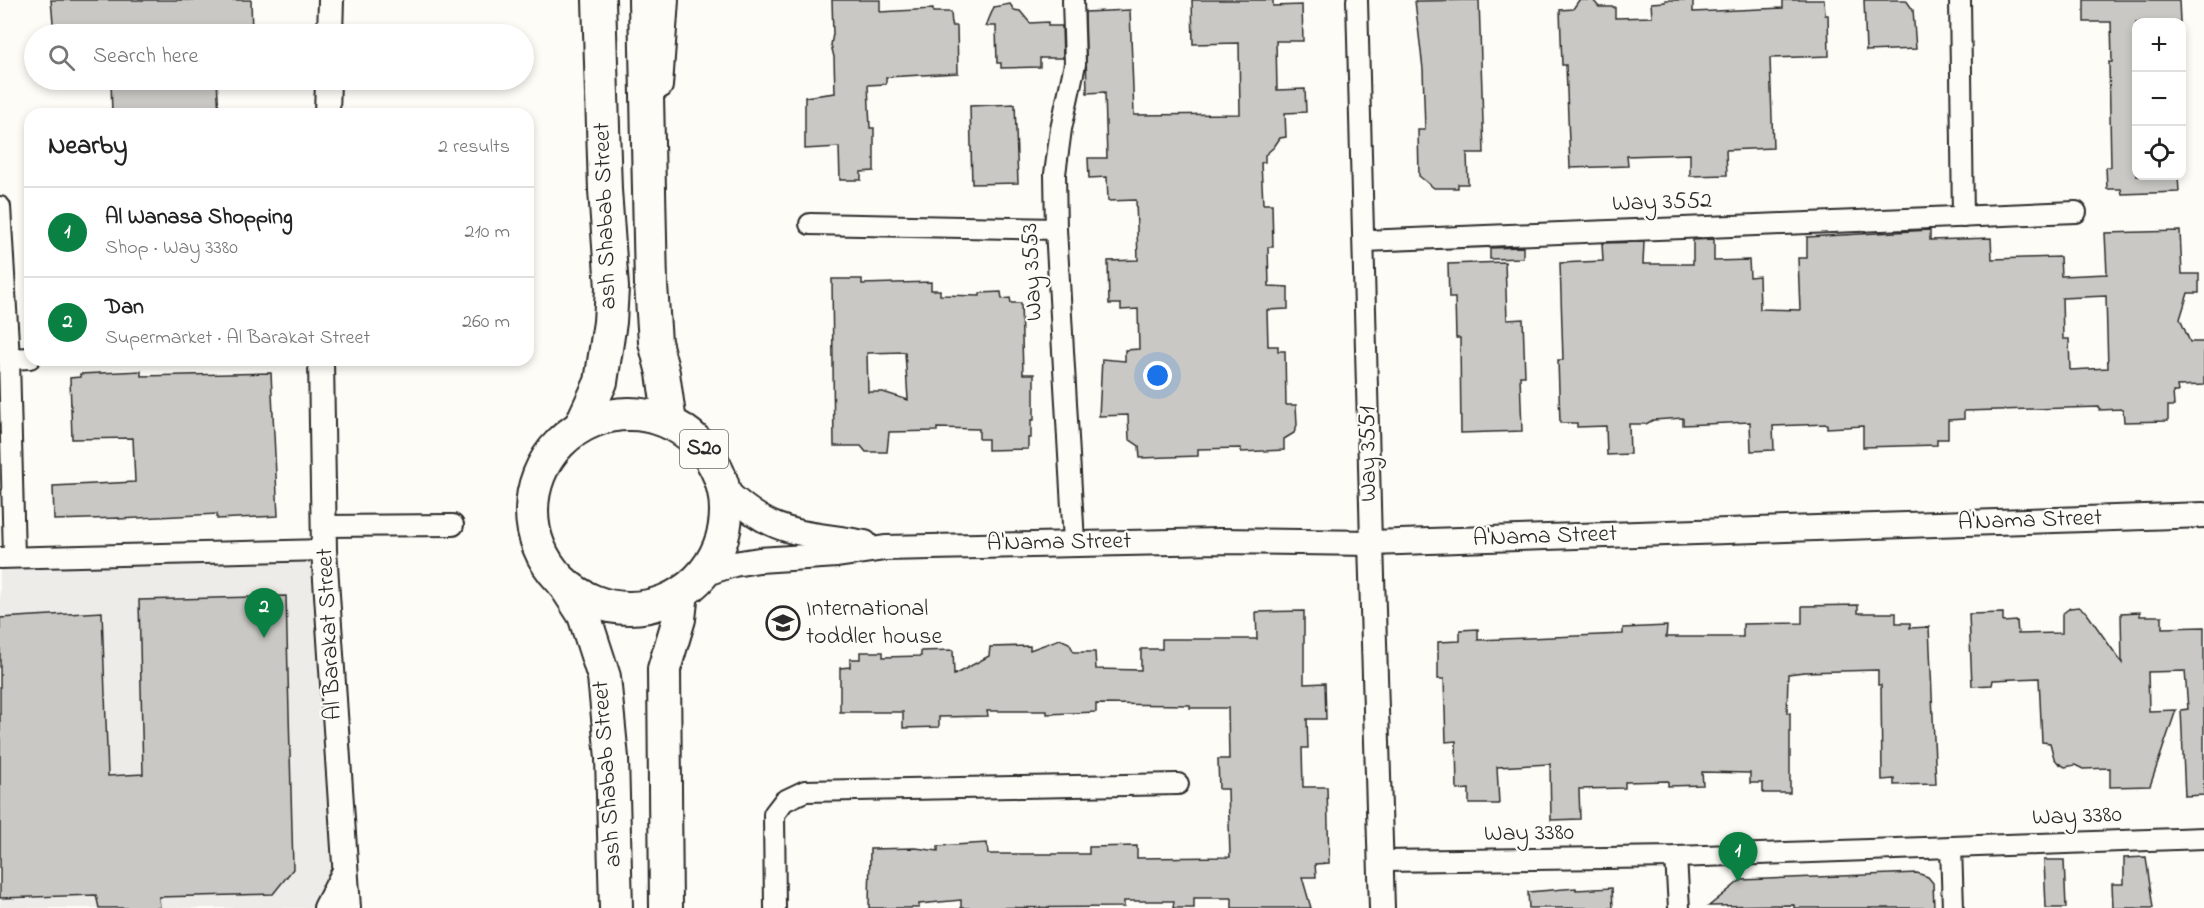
<!DOCTYPE html>
<meta charset="utf-8">
<style>
body{margin:0;font-family:"Indie Flower",sans-serif;background:#f2f2f2;color:#222}
.controls{position:absolute;right:18px;top:18px;display:grid;overflow:hidden;border-radius:12px;box-shadow:0 3px 9px #0003}
.controls button{width:54px;height:54px;display:grid;place-items:center;padding:0;border:0;border-bottom:2px solid #e0e0e0;background:#fff;color:#222;font:30px sans-serif}
.you{position:absolute;left:1158px;top:376px;width:21px;height:21px;margin:-15px;border:4px solid #fff;border-radius:50%;background:#1a73e8;box-shadow:0 0 0 9px #1a73e833}
.badge{display:grid;place-items:center;width:39px;height:39px;border-radius:50%;background:#0b8043;color:#fff;font-size:20px;font-weight:700}
.pin{position:absolute;translate:-50% -50px;filter:drop-shadow(0 2px 3px #0008)}
.pin::after{content:'';position:absolute;top:32px;width:21px;height:18px;background:inherit;clip-path:polygon(0 0,100% 0,50% 100%)}
.list{margin:0;padding:0;list-style:none}
h2{display:flex;justify-content:space-between;align-items:center;height:78px;margin:0;padding:0 24px;font-size:26px}
h2 small{font-size:20px;font-weight:400;color:#767676}
.list li{display:grid;grid-template-columns:39px 1fr auto;gap:18px;align-items:center;box-sizing:border-box;height:90px;padding:0 24px;border-top:2px solid #e0e0e0}
.list b{display:block;font-size:22px;white-space:nowrap}
.list p{margin:0;font-size:20px;white-space:nowrap;color:#767676}
.list em{font-size:20px;font-style:normal;color:#767676}
.icon{flex:none;width:33px;height:33px;fill:none;stroke:currentColor;stroke-width:2;stroke-linecap:round;stroke-linejoin:round}
.map{position:relative;flex:none;width:2204px;height:908px;overflow:hidden}
.search{position:absolute;background:#fff;box-shadow:0 3px 9px #0003;left:24px;top:24px;width:510px;height:66px;display:flex;align-items:center;gap:15px;box-sizing:border-box;padding:0 21px;border-radius:33px;color:#767676;font-size:22px}
.panel{position:absolute;background:#fff;box-shadow:0 3px 9px #0003;left:24px;top:108px;width:510px;height:258px;border-radius:18px}
.map>svg:first-child{display:block}
.built{fill:#edece8}
.building{fill:#c9c8c4;stroke:#2b2b2b;stroke-width:1.5;fill-rule:evenodd}
.lines{fill:none;stroke-linecap:round;stroke-linejoin:round}
.minor-casing{stroke:#2b2b2b;stroke-width:24}
.tertiary-casing{stroke:#2b2b2b;stroke-width:28}
.primary-casing{stroke:#2b2b2b;stroke-width:36}
.minor{stroke:#fdfcf7;stroke-width:20}
.tertiary{stroke:#fdfcf7;stroke-width:24}
.primary{stroke:#fdfcf7;stroke-width:32}
.labels{text-anchor:middle;dominant-baseline:central;stroke-width:4.5;stroke-linejoin:round;paint-order:stroke}
.shield{fill:#fdfcf7;stroke:#6a6a68;stroke-width:1.5}
.shield-label{font-size:22px;font-weight:bold;fill:#2b2b2b}
.street-label{font-size:24px;fill:#2b2b2b;stroke:#fdfcf7}
.poi-label{font-size:24px;fill:#2b2b2b;stroke:#fdfcf7;text-anchor:start}
</style>
<div class="map">
<svg width="2204" height="908" viewBox="0 0 2204 908">
<rect width="100%" height="100%" fill="#fdfcf7"/>
<filter id="ink" filterUnits="userSpaceOnUse"><feTurbulence type="fractalNoise" baseFrequency=".0167" numOctaves="2"/><feDisplacementMap in="SourceGraphic" scale="12" xChannelSelector="R" yChannelSelector="G"/><feConvolveMatrix kernelMatrix="1 2 1 2 8 2 1 2 1" color-interpolation-filters="sRGB"/></filter>
<g filter="url(#ink)">
<path class="built" d="M324 550 350 908H0V558Z"/>
<g class="building">
<path d="M51 0H251L252 34H54Z"/>
<path d="M832 0H880V12L933 9V12H951L952 26H957L958 73 886 77V84L868 85 870 128H874V171L861 172V180H840L839 147 805 149V97L835 93 834 57 831 45 833 34Z"/>
<path d="M1192 0H1273V6L1302 5 1303 41H1276L1277 90 1305 89 1306 112 1285 113 1286 137 1280 138 1274 147 1265 155V162L1261 163 1263 204H1272L1273 247H1268L1269 286 1288 287V309L1267 310 1268 346H1278V351H1285L1286 405H1296L1297 425 1294 433 1284 439V450L1241 452V448L1198 449V456L1140 458 1139 446 1129 439 1128 415 1099 416 1102 359 1125 361V350L1139 349 1138 309 1121 310V304H1109L1108 261 1138 260 1136 200 1108 201 1107 177 1089 178 1088 158H1107L1105 92 1087 93 1085 12 1130 10 1134 115 1240 114 1239 43 1193 44Z"/>
<path d="M1479 0 1484 153H1467L1468 184H1458V188H1434L1419 176 1418 130H1425L1423 69 1415 1Z"/>
<path d="M1579 0H1593L1599 7H1615V18L1652 17 1651 3 1665 2V0H1693V12L1783 8V0H1824L1825 15H1828L1829 56 1770 58 1773 148 1726 150 1727 175 1690 176V154L1627 156 1628 166 1570 168 1566 65H1562L1560 10 1573 9Z"/>
<path d="M1864 0H1906L1913 10 1916 49 1866 51Z"/>
<path d="M2084 0H2179L2180 22H2136V176H2178L2179 192 2122 194 2121 189H2107L2106 167H2111L2109 62H2112L2111 22H2084Z"/>
<path d="M1010 4 1014 10 1020 11 1030 23 1048 22V26H1062L1063 58H1040V67L1001 68V63H997L996 26H986L994 7Z"/>
<path d="M111 80H217L219 114H112Z"/>
<path d="M1015 104 1018 183 972 184 970 106Z"/>
<path d="M1930 230V240L1991 238 1992 259 2060 257 2061 276 2107 274 2105 233 2180 231 2182 274H2199V293H2188L2180 319 2190 342H2204V385L2177 386 2178 392H2173L2174 406H2168V421L2124 422 2123 409 2099 410V407L1964 411V419L1948 420V439H1937V445L1863 447V426L1827 428V424L1773 426 1774 450 1751 451 1750 422 1683 425V418L1653 420 1646 424H1629L1630 454 1607 455 1606 426 1577 427V423H1560L1558 360H1563L1560 263 1603 261 1602 243 1644 242 1643 264H1693V240L1714 239V261L1749 260 1750 277 1759 276 1760 309 1800 310 1798 258H1807V237ZM2106 296 2108 368 2070 370 2069 339H2063L2062 298Z"/>
<path d="M1523 247V258L1490 259V248Z"/>
<path d="M1505 262 1507 320 1523 319 1525 376H1520L1522 431 1461 433 1460 338H1456L1455 298H1449L1448 264Z"/>
<path d="M832 279H862V284L931 282V290H940V295L980 296V293L1001 292 1002 299 1010 298 1011 303H1021L1023 374H1034V420H1031V438H1028V449L988 450V439H979V429L937 428V431L889 432 887 452H866L861 446H834ZM905 352 908 400 883 392H868L867 353Z"/>
<path d="M141 371V376L271 373 278 516 217 519V514L119 519V518L54 520 53 486 135 482 133 438 72 439 70 378 80 377V374Z"/>
<path d="M286 596 293 869 273 894 159 897 160 908H99L96 895 0 898V618L102 612 108 776 143 774 139 600Z"/>
<path d="M1858 605V613H1896V623H1910V628L1929 627 1936 784 1894 785V779L1882 780 1881 685H1878V670L1804 672 1788 674 1787 713H1790V793H1763V783H1750V773L1702 772 1703 785 1668 786V781L1625 782V788L1579 789 1580 819 1551 820 1550 764 1497 767 1499 804H1469V789L1457 790 1456 741 1446 742 1444 679H1438V642L1460 641V630L1478 629V640L1623 634V628L1667 626 1666 637H1743V624L1802 623V606Z"/>
<path d="M2079 607 2086 612 2122 663 2121 613 2140 612V616H2162V628L2204 627V795L2185 796 2181 710 2188 709 2185 671 2148 672 2149 711 2176 710 2150 786 2110 787V768L2083 769 2075 765 2065 767 2058 763 2054 758 2050 743 2042 742 2039 678 1993 680 1992 685 1972 686 1969 614 2003 613V622L2017 621 2018 634 2062 633V614L2070 608Z"/>
<path d="M1304 611V684L1325 683 1326 719H1307L1308 748H1302L1303 787H1327L1329 863 1315 864 1316 877H1302L1311 908H1232V898H1194V908H1173L1174 901H1124V907L961 908V900L919 904V908H869L870 849 916 848 938 851V846L987 843 988 854H1089V847L1137 846V858L1230 857 1228 789H1219L1218 759H1229L1228 708H1190V705L1096 704V712L1047 714V711H987L988 716 939 717V727L903 728V712H840V668L850 667V659H860V652H883V657L921 656V651L953 650 954 675 989 656 990 647 1030 646V650L1060 639 1069 643 1074 652H1095L1096 669 1141 670V649H1162V639H1257L1256 612Z"/>
<path d="M2146 857 2153 908H2113L2112 884H2124V858Z"/>
<path d="M2044 860H2064L2066 908H2046Z"/>
<path d="M1917 873 1928 877 1933 883 1934 908H1794V905L1709 906 1741 880Z"/>
<path d="M1576 888V890L1612 888 1613 908H1529L1528 892Z"/>
</g>
<g class="lines">
<defs>
<g id="minor">
<path d="M1073 0 1075 64 1061 129 1055 174 1056 229 1074 542"/>
<path d="M1357 0 1371 543"/>
<path d="M1960 0 1963 217"/>
<path d="M0 207 9 359 14 557"/>
<path d="M810 224 1056 229"/>
<path d="M1364 241 2076 212"/>
<path d="M9 359 30 358"/>
<path d="M324 526 453 525"/>
<path d="M0 558 324 550"/>
<path d="M1951 847 1953 908"/>
<path d="M1676 857 1679 908"/>
<path d="M1382 861 1676 857 2204 838"/>
<path d="M775 908 774 814 784 801 805 791 1178 784"/>
</g>
<g id="tertiary">
<path d="M330 34 331 0"/>
<path d="M660 86 666 0"/>
<path d="M327 114 328 80"/>
<path d="M321 360 324 550 348 908"/>
<path d="M724 489C776 539 801 531 865 543"/>
<path d="M1371 543 1382 908"/>
<path d="M703 574 734 564 759 560 837 555 885 548 1219 541 1371 543 2204 515"/>
<path d="M326 908 345 871"/>
</g>
<g id="primary">
<path d="M645 0 651 285 655 342 663 373 670 423"/>
<circle cx="629" cy="511" r="97"/>
<path d="M580 427 601 382 610 322 612 288 605 190 599 0"/>
<path d="M564 584 584 615 604 677 612 758 616 908"/>
<path d="M666 908 664 669 679 619 682 592"/>
</g>
</defs>
<use href="#minor" class="minor-casing"/>
<use href="#tertiary" class="tertiary-casing"/>
<use href="#primary" class="primary-casing"/>
<use href="#minor" class="minor"/>
<use href="#tertiary" class="tertiary"/>
<use href="#primary" class="primary"/>
</g>
</g>
<defs>
<symbol id="school-ring" viewBox="-11 -11 22 22"><circle r="9.5" fill="#fdfcf7" stroke="#2b2b2b" stroke-width="1.5"/><path d="M0-5L7-2L0 1L-7-2ZM-4 1L0 2.5L4 1V4Q0 6-4 4Z" fill="#2b2b2b"/></symbol>
</defs>
<g fill-rule="evenodd">
<use href="#school-ring" x="764" y="604" width="38" height="38"/>
</g>
<g class="labels">
<rect class="shield" x="680" y="430" width="48" height="38" rx="4.5"/>
<g class="shield-label">
<text x="704" y="449">S20</text>
</g>
<g class="street-label">
<text transform="translate(1662 203) rotate(-2)">Way 3552</text>
<text transform="translate(606 216) rotate(-92)">ash Shabab Street</text>
<text transform="translate(1033 272) rotate(-93)">Way 3553</text>
<text transform="translate(1369 454) rotate(-91)">Way 3551</text>
<text transform="translate(2030 521) rotate(-2)">A'Nama Street</text>
<text transform="translate(1545 537) rotate(-2)">A'Nama Street</text>
<text transform="translate(1059 543) rotate(-1)">A'Nama Street</text>
<text transform="translate(330 634) rotate(-93)">Al Barakat Street</text>
<text transform="translate(608 774) rotate(-94)">ash Shabab Street</text>
<text transform="translate(2077 817) rotate(-2)">Way 3380</text>
<text transform="translate(1529 834) rotate(-1)">Way 3380</text>
</g>
<g class="poi-label">
<text x="806" y="609">International<tspan x="806" dy="28">toddler house</tspan></text>
</g>
</g>
</svg>
<div class="controls">
<button>+</button>
<button>−</button>
<button><svg class="icon" aria-label="locate" viewBox="0 0 24 24"><circle cx="12" cy="12" r="6"/><path d="M12 2v4M12 18v4M2 12h4M18 12h4"/></svg></button>
</div>
<div class="you"></div>
<div class="pin badge" style="left:1738px;top:882px">1</div>
<div class="pin badge" style="left:264px;top:638px">2</div>
<div class="search"><svg class="icon" aria-label="search" viewBox="0 0 24 24"><circle cx="10" cy="10" r="6"/><path d="M15 15l6 6"/></svg>Search here</div>
<section class="panel">
<h2>Nearby<small>2 results</small></h2>
<ul class="list">
<li><span class="badge">1</span><div><b>Al Wanasa Shopping</b><p>Shop · Way 3380</p></div><em>210 m</em></li>
<li><span class="badge">2</span><div><b>Dan</b><p>Supermarket · Al Barakat Street</p></div><em>260 m</em></li>
</ul>
</section>
</div>
